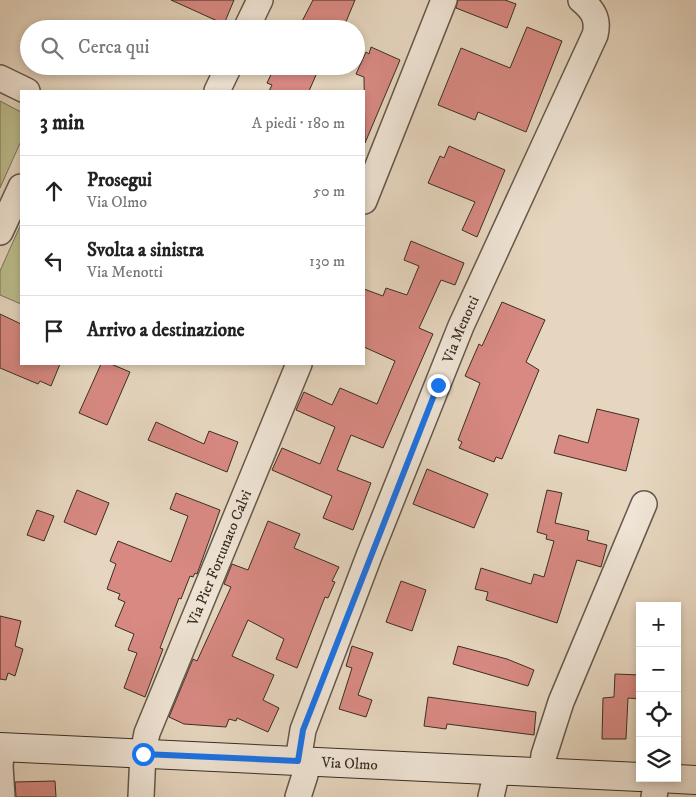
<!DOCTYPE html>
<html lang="it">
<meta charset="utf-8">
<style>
body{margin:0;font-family:"IM FELL DW Pica",serif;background:#f6f6f6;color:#222}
.controls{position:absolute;right:15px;bottom:15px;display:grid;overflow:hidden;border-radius:0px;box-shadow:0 2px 8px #0003}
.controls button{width:45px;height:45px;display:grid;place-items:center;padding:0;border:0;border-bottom:1px solid #e0e0e0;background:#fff;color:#222;font:25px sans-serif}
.stop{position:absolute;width:15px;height:15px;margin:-11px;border:4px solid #1a73e8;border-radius:50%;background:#fff}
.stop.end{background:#1a73e8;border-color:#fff;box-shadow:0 1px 5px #0008}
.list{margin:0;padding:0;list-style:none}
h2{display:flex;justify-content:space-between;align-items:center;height:65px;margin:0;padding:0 20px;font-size:21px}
h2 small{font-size:16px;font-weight:400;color:#767676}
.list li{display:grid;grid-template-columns:32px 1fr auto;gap:15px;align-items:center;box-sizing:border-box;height:70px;padding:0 20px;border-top:1px solid #e0e0e0}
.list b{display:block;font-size:19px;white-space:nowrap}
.list p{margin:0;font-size:16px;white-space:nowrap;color:#767676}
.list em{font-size:16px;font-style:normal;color:#767676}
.icon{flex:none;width:28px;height:28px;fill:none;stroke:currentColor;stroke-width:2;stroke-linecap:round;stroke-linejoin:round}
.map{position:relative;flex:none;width:696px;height:797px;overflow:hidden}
.search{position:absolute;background:#fff;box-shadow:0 2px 8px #0003;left:20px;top:20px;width:345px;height:55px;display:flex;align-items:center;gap:12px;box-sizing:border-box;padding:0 18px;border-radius:28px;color:#767676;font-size:19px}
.panel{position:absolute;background:#fff;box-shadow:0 2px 8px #0003;left:20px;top:90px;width:345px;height:275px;border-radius:0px}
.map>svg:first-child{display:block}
.green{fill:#bcbc8d;stroke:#7b7558}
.building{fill:#d88982;stroke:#3a2e24}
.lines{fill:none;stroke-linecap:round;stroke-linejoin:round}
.street-casing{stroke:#65584b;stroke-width:28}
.secondary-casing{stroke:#3a2e24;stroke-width:30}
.street{stroke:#efe4d5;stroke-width:25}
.secondary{stroke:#efe4d5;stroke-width:28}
.route{stroke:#1a73e8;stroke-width:6}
.labels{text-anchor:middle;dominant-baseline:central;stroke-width:4;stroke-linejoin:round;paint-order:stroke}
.street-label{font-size:15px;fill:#3a2e24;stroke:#efe4d5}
</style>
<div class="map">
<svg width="696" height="797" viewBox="0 0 696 797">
<rect width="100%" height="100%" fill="#e6d6bf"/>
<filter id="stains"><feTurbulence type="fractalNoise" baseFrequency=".004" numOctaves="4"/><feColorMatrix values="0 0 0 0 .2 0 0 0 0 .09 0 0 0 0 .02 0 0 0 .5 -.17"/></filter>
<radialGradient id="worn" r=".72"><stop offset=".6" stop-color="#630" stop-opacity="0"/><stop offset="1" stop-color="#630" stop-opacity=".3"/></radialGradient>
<g class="green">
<path d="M0 101 21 112V141L0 188Z"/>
<path d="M21 224V304L0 295V271Z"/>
</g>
<g class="building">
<path d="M171 0H234L224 24Z"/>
<path d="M313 0H355L343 29H298Z"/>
<path d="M458 0H505L516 4 507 28 456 8Z"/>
<path d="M527 27 562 41 526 132 478 112 475 120 438 105 461 48 510 68Z"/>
<path d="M371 47 400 60 365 143 364 77 356 74 366 52 369 54Z"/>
<path d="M275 66H320L309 91H269L272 85 267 83Z"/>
<path d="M449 146 505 170 477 237 462 230 475 202 428 183 440 156 444 158Z"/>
<path d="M411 241 464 263 455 285 441 280 419 328 433 334 383 448 351 435 337 470 371 483 353 530 323 518 332 496 272 470 282 448 320 464 335 427 296 410 304 392 332 405 340 388 377 404 395 361 364 347V289L383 296 386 288 407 295 419 266 404 260Z"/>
<path d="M502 302 545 320 526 362 539 370 502 459 496 457 494 462 459 448 462 442 458 440 480 383 465 376 479 344 482 346Z"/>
<path d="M0 314 21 324V364H60L51 386 40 381 38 384 0 368Z"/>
<path d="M101 364H111L130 372 107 425 79 413Z"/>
<path d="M597 409 639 419 626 471 554 453 559 435 588 443Z"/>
<path d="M156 422 204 444 209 431 238 442 227 472 148 440Z"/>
<path d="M427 469 488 494 474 528 413 504Z"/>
<path d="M77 490 109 503 96 535 64 522Z"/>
<path d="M547 490 562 493 555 523 589 531 587 540 607 545 601 567 577 560 557 623 486 600 488 592 475 589 481 568 531 584 534 574 544 577 554 541 546 539 547 535 537 532Z"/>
<path d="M176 493 220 510 197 574 195 573 193 577 190 576 181 599 179 598 160 648 163 649 145 697 124 688 137 653 128 650 134 634 115 626 125 602 118 599 120 594 107 589 116 564 110 561 118 541 171 562 188 516 170 509Z"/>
<path d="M37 510 54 516 44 541 27 535Z"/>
<path d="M268 521 300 534 294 548 339 567 332 581 335 582 328 598 325 597 297 668 276 659 284 639 248 620 232 656 274 675 263 700 279 708 268 732 237 718 236 721 229 719 226 727 184 724 169 717 193 659 197 661 231 587 224 584 232 564 248 570Z"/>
<path d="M401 581 426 590 412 631 386 622Z"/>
<path d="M0 616 21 621 15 646 23 649 15 676 8 673 6 680 0 679Z"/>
<path d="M352 646 373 653 358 695 372 700 366 717 339 709 352 668 346 666Z"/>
<path d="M458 646 507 659 534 670 528 686 453 664Z"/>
<path d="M615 674 640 675V699L628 698 626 739H602L603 698 614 697Z"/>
<path d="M428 697 536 712 534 735 447 724 446 729 424 726Z"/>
<path d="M55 781 56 797H16L15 782Z"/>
</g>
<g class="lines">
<defs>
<g id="street">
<path d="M246 29 260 0"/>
<path d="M0 78 27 91"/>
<path d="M217 91 229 66"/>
<path d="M364 201 444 0"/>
<path d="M0 232 21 187"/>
<path id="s1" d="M298 761 303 730 369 556 461 326 595 35C599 19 593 10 581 0"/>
<path d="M542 773 544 755 561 702 644 504"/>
<path d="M2 797 0 766 2 747"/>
<path id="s2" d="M141 797 143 753 147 733 299 364"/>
<path d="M298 797 305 775 306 761"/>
<path d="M491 797 497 771"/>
<path d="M654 797 657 778"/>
</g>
<g id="secondary">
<path id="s3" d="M0 747 640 777"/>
<path d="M659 778 696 780"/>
</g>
</defs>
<use href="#street" class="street-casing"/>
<use href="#secondary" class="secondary-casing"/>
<use href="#street" class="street"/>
<use href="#secondary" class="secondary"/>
</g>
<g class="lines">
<path class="route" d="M143 754 298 761 303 730 438 385"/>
</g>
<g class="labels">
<g class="street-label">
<text stroke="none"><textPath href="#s1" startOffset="462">Via Menotti</textPath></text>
<text stroke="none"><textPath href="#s2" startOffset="254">Via Pier Fortunato Calvi</textPath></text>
<text stroke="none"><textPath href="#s3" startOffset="350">Via Olmo</textPath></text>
</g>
</g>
<rect width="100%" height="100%" filter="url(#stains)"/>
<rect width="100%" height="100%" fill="url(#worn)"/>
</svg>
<div class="controls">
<button>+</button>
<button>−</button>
<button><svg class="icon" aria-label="locate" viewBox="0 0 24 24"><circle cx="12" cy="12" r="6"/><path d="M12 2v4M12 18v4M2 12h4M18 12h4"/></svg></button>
<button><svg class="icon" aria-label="layers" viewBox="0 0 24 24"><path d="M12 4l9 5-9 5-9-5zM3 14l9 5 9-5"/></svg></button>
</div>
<div class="stop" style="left:143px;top:754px"></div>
<div class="stop end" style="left:438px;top:385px"></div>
<div class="search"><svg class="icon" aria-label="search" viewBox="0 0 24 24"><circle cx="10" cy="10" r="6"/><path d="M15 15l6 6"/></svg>Cerca qui</div>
<section class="panel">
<h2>3 min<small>A piedi · 180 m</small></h2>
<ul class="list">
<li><svg class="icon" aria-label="ahead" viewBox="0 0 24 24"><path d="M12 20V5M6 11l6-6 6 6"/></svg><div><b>Prosegui</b><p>Via Olmo</p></div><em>50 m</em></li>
<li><svg class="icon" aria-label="left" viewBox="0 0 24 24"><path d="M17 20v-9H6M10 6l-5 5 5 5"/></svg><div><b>Svolta a sinistra</b><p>Via Menotti</p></div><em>130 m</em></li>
<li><svg class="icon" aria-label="arrive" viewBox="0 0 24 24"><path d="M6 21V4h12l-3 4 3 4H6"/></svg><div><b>Arrivo a destinazione</b></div></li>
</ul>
</section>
</div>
